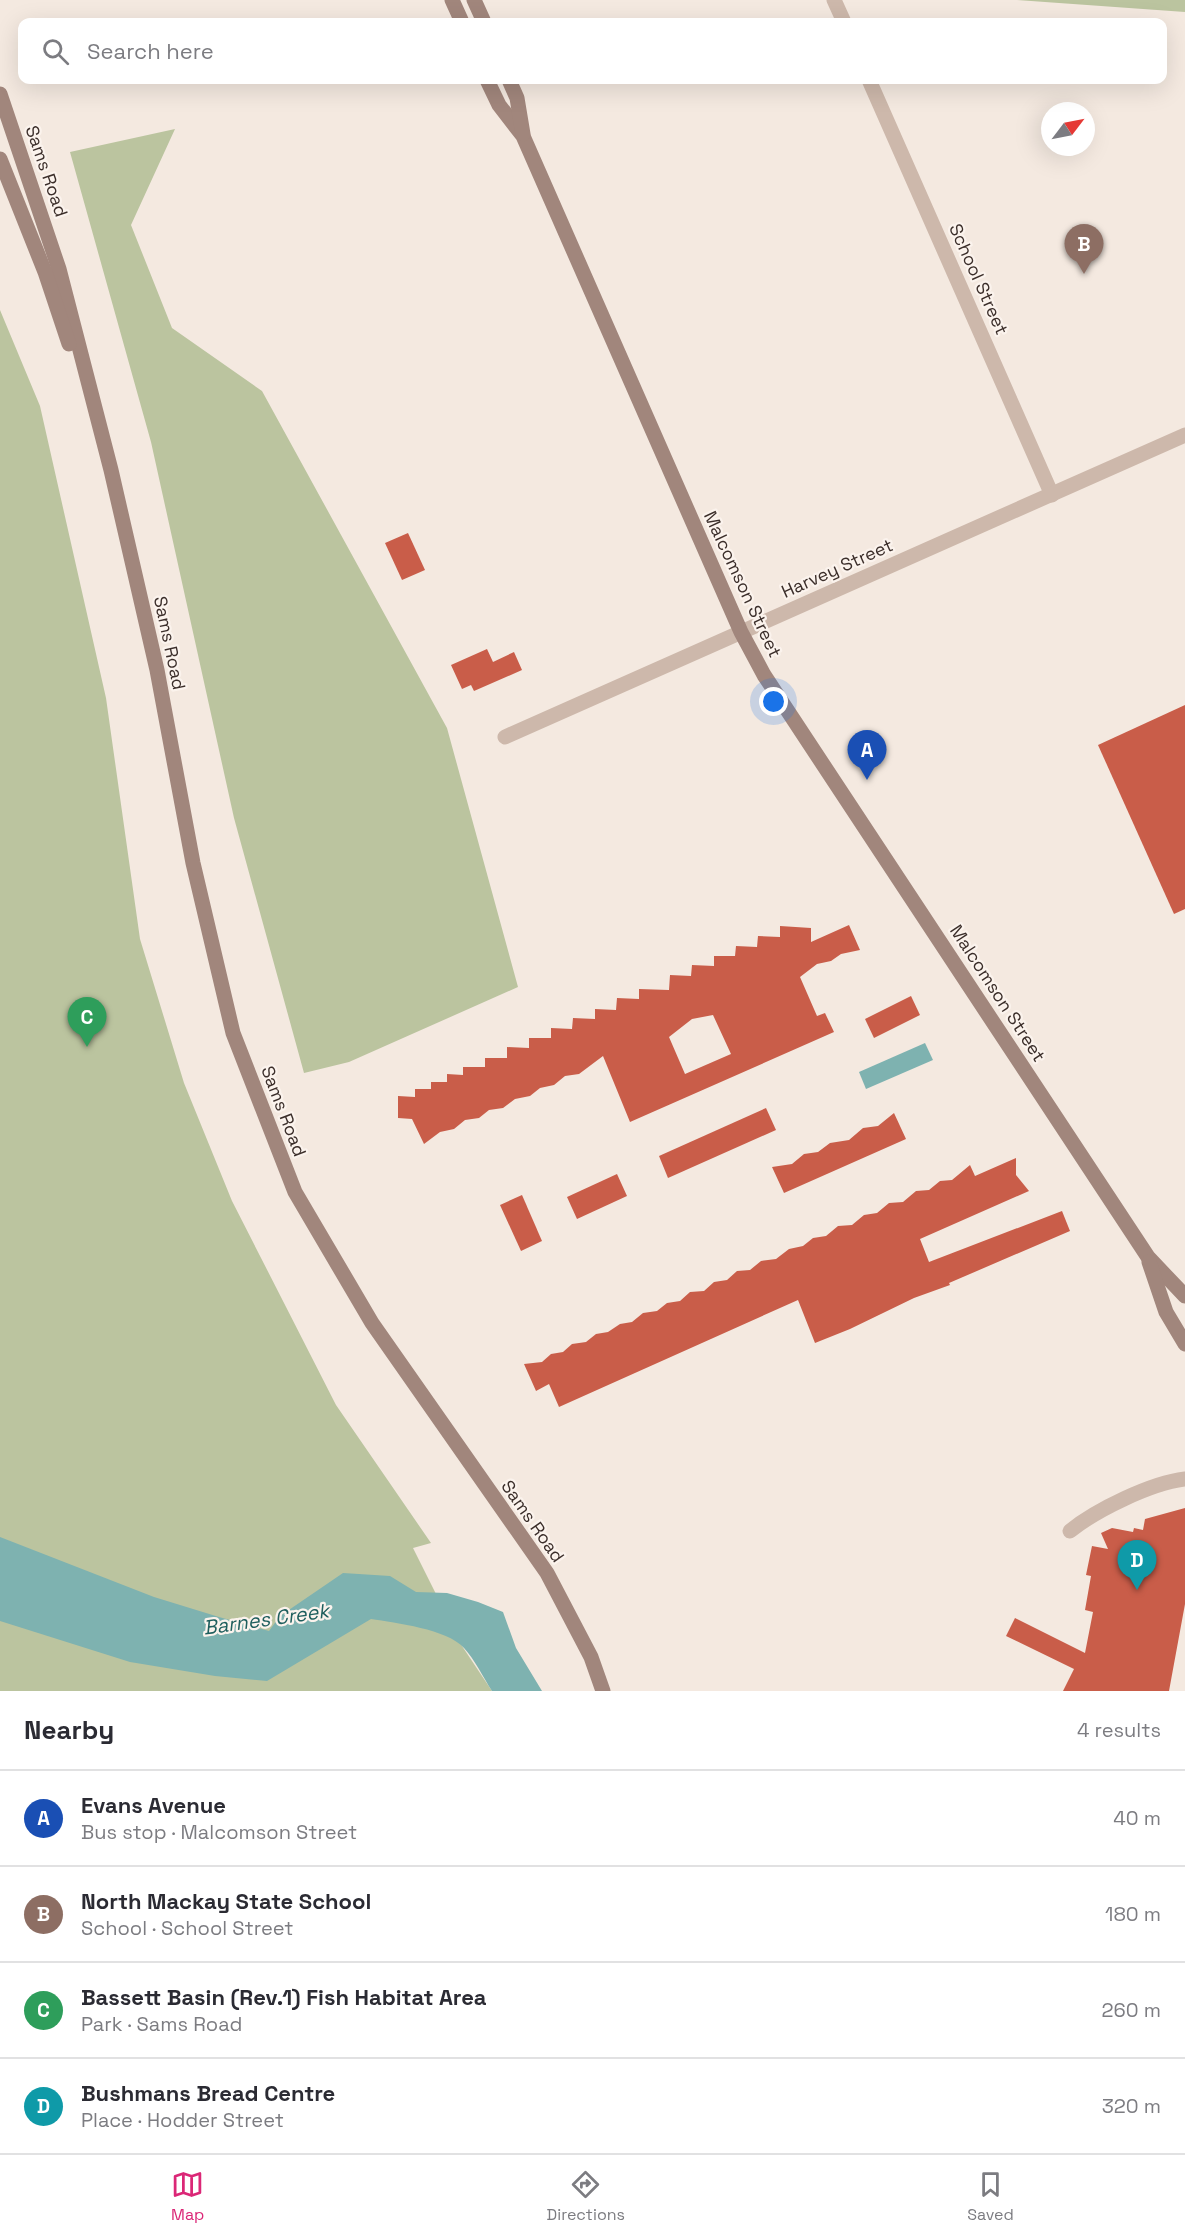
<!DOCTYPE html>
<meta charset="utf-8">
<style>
body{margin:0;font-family:"Space Grotesk",sans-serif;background:#f7f7f7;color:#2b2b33}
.compass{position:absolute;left:1041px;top:102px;width:54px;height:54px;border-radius:50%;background:#fff;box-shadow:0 6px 24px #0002;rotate:58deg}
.you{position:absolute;left:774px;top:702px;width:21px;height:21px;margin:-15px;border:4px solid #fff;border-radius:50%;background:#1a73e8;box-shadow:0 0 0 9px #1a73e833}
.badge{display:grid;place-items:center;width:39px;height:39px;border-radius:50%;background:#db2777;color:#fff;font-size:20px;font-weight:700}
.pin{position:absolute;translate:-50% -50px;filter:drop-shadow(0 2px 3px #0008)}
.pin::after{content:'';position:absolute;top:32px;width:21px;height:18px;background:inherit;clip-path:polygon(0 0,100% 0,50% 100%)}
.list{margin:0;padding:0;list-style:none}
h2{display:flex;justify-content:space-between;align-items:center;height:78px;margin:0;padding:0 24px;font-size:26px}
h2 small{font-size:20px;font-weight:400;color:#7c7c81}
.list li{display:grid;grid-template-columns:39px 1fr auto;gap:18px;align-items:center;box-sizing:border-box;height:96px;padding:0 24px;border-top:2px solid #e1e1e2}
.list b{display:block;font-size:22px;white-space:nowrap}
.list p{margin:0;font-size:20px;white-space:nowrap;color:#7c7c81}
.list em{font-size:20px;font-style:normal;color:#7c7c81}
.icon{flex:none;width:33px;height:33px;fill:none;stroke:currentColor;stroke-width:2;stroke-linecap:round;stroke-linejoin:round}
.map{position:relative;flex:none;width:1185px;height:1691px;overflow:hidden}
.search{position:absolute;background:#fff;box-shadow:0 6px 24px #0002;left:18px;right:18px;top:18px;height:66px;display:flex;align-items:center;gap:15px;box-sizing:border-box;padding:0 21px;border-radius:12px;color:#7c7c81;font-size:22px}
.sheet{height:462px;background:#fff}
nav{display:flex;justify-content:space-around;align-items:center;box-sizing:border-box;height:84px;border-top:2px solid #e1e1e2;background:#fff;font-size:16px;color:#7c7c81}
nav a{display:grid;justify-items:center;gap:3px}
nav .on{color:#db2777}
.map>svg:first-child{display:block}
.green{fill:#bbc49f}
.water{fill:#7eb2b0}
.building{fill:#c95d49;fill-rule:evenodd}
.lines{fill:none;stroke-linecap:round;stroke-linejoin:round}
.minor{stroke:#cdb8ab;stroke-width:15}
.secondary{stroke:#a1867c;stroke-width:15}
.labels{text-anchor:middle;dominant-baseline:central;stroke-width:4.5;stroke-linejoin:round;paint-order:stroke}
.street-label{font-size:18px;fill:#3b2e2a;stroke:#fbf3ed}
.water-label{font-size:20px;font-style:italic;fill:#1e5e5d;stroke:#fbf3ed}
</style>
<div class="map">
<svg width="1185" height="1691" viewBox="0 0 1185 1691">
<rect width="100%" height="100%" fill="#f4e9e0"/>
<g class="green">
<path d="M1017 0H1185V12Z"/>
<path d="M175 129 131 225 172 328 262 391 447 728 518 987 349 1062 304 1073 234 818 151 442 70 152Z"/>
<path d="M0 310 40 406 106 698 140 939 184 1083 232 1201 336 1405 431 1543 413 1548 462 1646 492 1691H0Z"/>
</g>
<g class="water">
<path d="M925 1043 933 1060 866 1089 859 1072Z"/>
<path d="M0 1537 154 1597 219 1617 269 1631 280 1616 343 1573 390 1576 416 1592 447 1593 478 1602 503 1612 516 1648 542 1691H492C483 1677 475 1660 464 1648 447 1629 396 1623 371 1619L267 1681 215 1676 130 1662 0 1621Z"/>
</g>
<g class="building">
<path d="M408 533 425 570 402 580 385 543Z"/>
<path d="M487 649 493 662 514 652 522 670 474 691 471 685 462 689 451 665Z"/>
<path d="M1185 705V909L1174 914 1098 745Z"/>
<path d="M849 925 860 950 841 954 831 961 817 964 800 977 817 1016 825 1013 834 1032 630 1122 603 1056 579 1074 565 1076 554 1085 540 1088 530 1096 515 1099 503 1108 489 1110 479 1118 465 1120 454 1129 440 1132 424 1144 412 1119 398 1118V1096L415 1097V1089H431V1082H447V1074L463 1075V1067H485V1058H507V1047L529 1048V1038H551V1028L572 1029 573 1018 595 1019V1009L616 1010 617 998 639 999V989L669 990 670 975 691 976 692 965 714 966V956H735L736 946 757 947 758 936 780 937V926L811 928V942ZM713 1015 731 1054 685 1074 669 1037 692 1019Z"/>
<path d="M911 996 920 1015 874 1038 865 1019Z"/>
<path d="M766 1108 776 1130 668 1178 659 1156Z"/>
<path d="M894 1113 906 1139 784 1193 772 1167 792 1164 804 1154 818 1152 830 1143 849 1140 863 1128 878 1126Z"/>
<path d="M1016 1158V1175L1029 1191 920 1239 929 1262 1062 1211 1070 1231 949 1283 950 1285 914 1298 850 1329 815 1343 798 1300 559 1407 549 1384 536 1391 524 1364 542 1362 551 1354 563 1352 572 1344 586 1342 596 1334 608 1332 620 1324 632 1322 643 1313 657 1311 667 1303 680 1301 690 1292 704 1291 714 1282 727 1280 737 1271 750 1270 761 1261 776 1259 789 1249 803 1246 813 1238 826 1236 838 1226 852 1225 864 1215 877 1213 889 1203 903 1202 916 1191 929 1190 940 1181 952 1180 970 1165 975 1176Z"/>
<path d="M617 1174 627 1196 577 1219 567 1197Z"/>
<path d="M522 1195 542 1241 521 1251 500 1205Z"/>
<path d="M1185 1508V1604L1169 1691H1063L1074 1669 1006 1636 1015 1618 1085 1653 1093 1612 1085 1610 1091 1576 1086 1575 1092 1546 1108 1549 1101 1533 1112 1528 1133 1532 1134 1528 1143 1530 1145 1519Z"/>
</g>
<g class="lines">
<g class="minor">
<path d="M834 0 844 22"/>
<path d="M869 80 1052 495"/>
<path d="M505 737 1185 435"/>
<path d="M1070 1531C1096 1510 1151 1483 1185 1479"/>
</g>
<g class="secondary">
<path d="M452 0 462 22"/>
<path d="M474 0 484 22"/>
<path d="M487 80 499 105 523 136 741 632 764 675 1148 1257 1185 1296"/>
<path d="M509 80 517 98 523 134"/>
<path d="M0 94 59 269 111 470 157 670 193 863 233 1033 295 1192 372 1323 547 1573 591 1657 603 1691"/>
<path d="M0 159 45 272 69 344"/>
<path d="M1149 1262 1166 1312 1185 1344"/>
</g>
</g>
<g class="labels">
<g class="street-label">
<text transform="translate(47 171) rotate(71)">Sams Road</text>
<text transform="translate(979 279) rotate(66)">School Street</text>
<text transform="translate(837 568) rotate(-24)">Harvey Street</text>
<text transform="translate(743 584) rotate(65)">Malcomson Street</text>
<text transform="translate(170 643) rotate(78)">Sams Road</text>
<text transform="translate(998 993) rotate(57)">Malcomson Street</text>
<text transform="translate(284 1111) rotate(69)">Sams Road</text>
<text transform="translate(533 1521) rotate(55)">Sams Road</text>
</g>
<g class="water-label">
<text transform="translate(266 1619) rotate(-8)">Barnes Creek</text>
</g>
</g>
</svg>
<svg class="compass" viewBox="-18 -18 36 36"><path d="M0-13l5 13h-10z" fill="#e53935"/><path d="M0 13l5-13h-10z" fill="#7c7c81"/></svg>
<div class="you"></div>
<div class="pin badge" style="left:867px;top:780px;background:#1a4fb4">A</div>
<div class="pin badge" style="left:1084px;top:274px;background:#8d6e63">B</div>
<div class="pin badge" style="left:87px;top:1047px;background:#2e9e5b">C</div>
<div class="pin badge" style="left:1137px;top:1590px;background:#0f9aa8">D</div>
<div class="search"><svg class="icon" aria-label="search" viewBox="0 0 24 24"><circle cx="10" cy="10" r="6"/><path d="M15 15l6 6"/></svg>Search here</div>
</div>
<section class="sheet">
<h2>Nearby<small>4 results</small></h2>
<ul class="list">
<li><span class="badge" style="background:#1a4fb4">A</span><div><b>Evans Avenue</b><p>Bus stop · Malcomson Street</p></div><em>40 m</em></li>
<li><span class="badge" style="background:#8d6e63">B</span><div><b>North Mackay State School</b><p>School · School Street</p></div><em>180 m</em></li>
<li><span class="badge" style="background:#2e9e5b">C</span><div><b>Bassett Basin (Rev.1) Fish Habitat Area</b><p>Park · Sams Road</p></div><em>260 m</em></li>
<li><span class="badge" style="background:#0f9aa8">D</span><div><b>Bushmans Bread Centre</b><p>Place · Hodder Street</p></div><em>320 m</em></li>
</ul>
</section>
<nav>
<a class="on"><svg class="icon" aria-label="map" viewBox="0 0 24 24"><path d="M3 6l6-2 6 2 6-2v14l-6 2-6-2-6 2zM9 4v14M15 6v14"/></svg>Map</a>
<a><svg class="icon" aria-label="directions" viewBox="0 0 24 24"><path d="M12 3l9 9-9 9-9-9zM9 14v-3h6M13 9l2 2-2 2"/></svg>Directions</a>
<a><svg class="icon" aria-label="saved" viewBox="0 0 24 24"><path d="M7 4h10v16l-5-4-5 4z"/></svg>Saved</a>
</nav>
